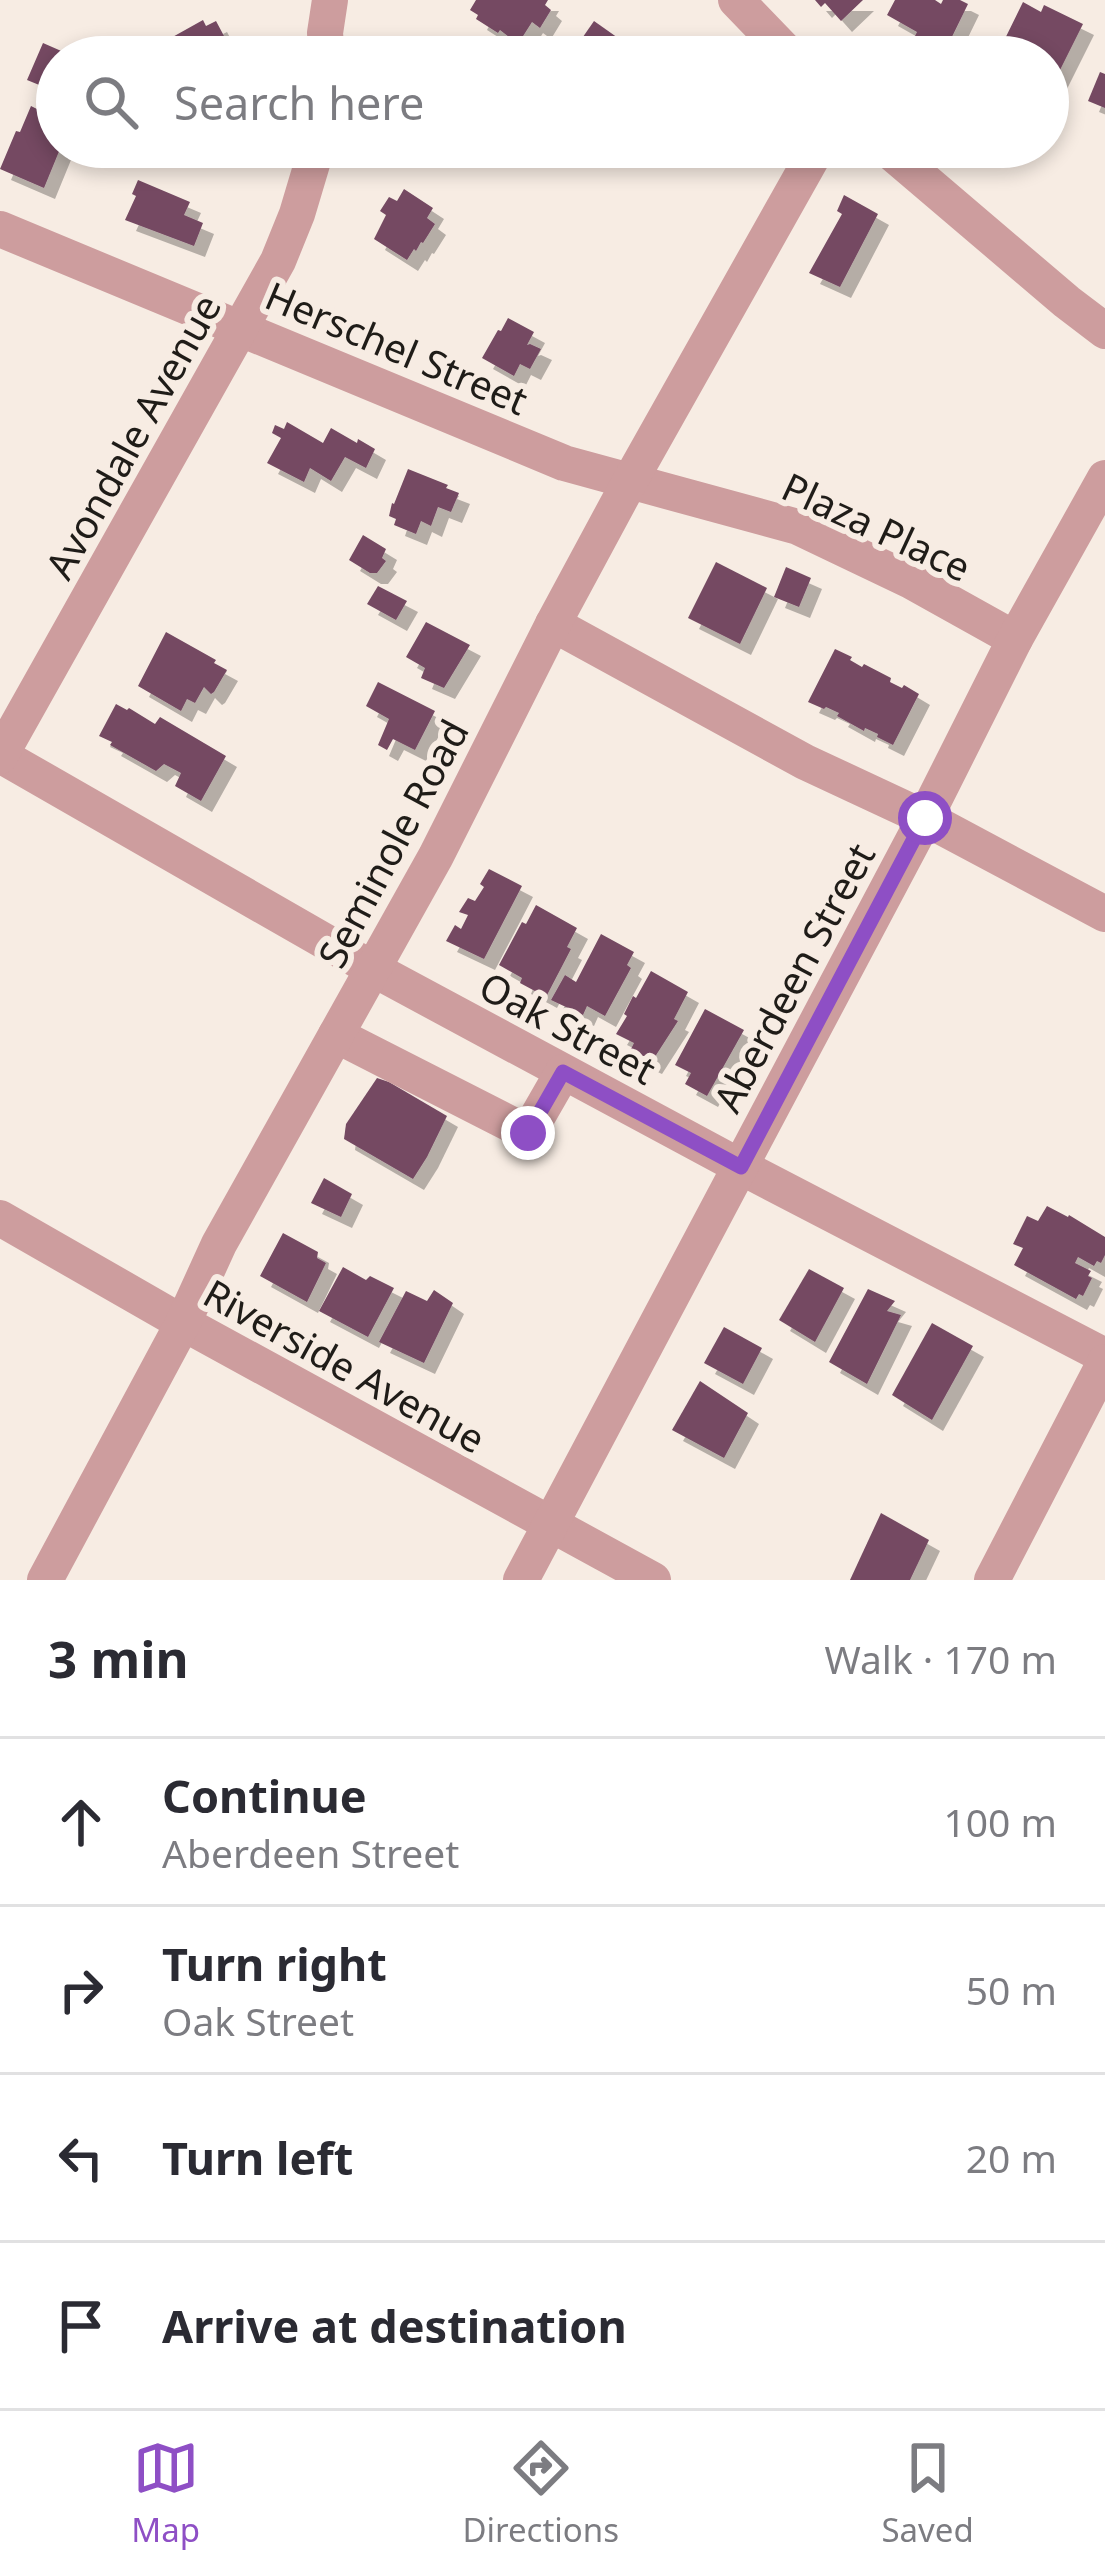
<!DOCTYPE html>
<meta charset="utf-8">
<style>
body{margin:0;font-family:"Noto Sans",sans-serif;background:#f2f2f3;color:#2b2b33}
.stop{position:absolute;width:36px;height:36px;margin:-27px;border:9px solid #8e4fc5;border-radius:50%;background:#fff}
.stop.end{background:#8e4fc5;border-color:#fff;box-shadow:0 3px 12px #0008}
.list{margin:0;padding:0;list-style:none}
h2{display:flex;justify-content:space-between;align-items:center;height:156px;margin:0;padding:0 48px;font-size:51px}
h2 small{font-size:39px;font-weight:400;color:#7c7c81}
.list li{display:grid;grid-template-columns:78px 1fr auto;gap:36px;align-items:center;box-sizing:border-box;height:168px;padding:0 48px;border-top:3px solid #e1e1e2}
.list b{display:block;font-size:45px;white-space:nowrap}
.list p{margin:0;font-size:39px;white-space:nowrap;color:#7c7c81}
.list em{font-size:39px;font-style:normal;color:#7c7c81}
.icon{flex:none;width:66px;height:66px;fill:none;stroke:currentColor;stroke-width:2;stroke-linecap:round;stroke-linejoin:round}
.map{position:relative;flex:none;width:1105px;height:1580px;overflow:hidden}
.search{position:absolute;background:#fff;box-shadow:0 6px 18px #0003;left:36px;right:36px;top:36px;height:132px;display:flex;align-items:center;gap:30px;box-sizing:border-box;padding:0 42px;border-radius:66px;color:#7c7c81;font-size:45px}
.sheet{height:828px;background:#fff}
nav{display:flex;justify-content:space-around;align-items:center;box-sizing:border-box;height:168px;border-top:3px solid #e1e1e2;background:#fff;font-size:33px;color:#7c7c81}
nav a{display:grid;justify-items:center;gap:6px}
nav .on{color:#8e4fc5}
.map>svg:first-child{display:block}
.building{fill:#744a62;filter:url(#shadow)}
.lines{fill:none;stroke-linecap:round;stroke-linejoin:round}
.minor{stroke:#cd9d9e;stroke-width:36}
.route{stroke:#8e4fc5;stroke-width:15}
.labels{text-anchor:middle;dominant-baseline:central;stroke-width:12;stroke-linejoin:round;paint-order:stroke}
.street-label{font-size:39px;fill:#1f1c18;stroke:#f7ece3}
</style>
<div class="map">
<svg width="1105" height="1580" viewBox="0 0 1105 1580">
<defs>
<filter id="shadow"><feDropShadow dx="11" dy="11" stdDeviation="0" flood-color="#0004"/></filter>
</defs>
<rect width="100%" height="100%" fill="#f7ece3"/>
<g class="building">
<path d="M476 0H548L545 5 551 10 540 28 532 22 518 44 500 30 498 33 476 19 478 15 470 10Z"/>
<path d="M815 0H863L841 21 825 3 821 7Z"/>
<path d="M895 0H935L941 4 943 0H960L968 4 947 47 927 37 925 42 915 36 917 32 887 15Z"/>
<path d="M1023 2 1041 12 1044 5 1083 24 1048 94V57H996Z"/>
<path d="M203 20 206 26 216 21 232 51 227 54 228 57H179L169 39Z"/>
<path d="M594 21 628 45 620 57H590L576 47Z"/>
<path d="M43 43 75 57H57V85L54 91 27 80Z"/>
<path d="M1100 72 1105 74V108L1088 101Z"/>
<path d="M31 106 37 109 38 106 57 117V148L60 149 44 188 0 169 16 131 20 132Z"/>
<path d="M138 180 190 202 184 215 203 223 194 246 125 220 136 196 132 194Z"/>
<path d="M404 189 433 208 427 218 435 224 423 243 421 242 416 251 414 249 407 260 374 239 386 215 380 211 389 197 397 201Z"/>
<path d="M844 195 878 214 840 287 809 273 842 214 837 211Z"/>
<path d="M508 318 534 332 527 345 530 344 541 349 530 369 520 364 514 376 482 358 498 330 501 331Z"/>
<path d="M287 422 323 443 331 428 357 443 358 439 375 449 366 468 345 457 331 481 310 468 304 482 267 463 281 438 272 433 275 425 284 429Z"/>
<path d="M408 469 448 485 446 488 459 493 451 512 438 507 431 526 421 521 416 534 394 525 396 519 389 516 392 503 394 504Z"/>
<path d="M363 535 386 549 382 558 386 561 377 573H370L349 560Z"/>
<path d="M716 562 767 588 740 644 688 618Z"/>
<path d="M786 567 811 578 799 607 774 597Z"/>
<path d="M378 586 407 601 396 620 367 604Z"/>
<path d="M426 622 470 645 444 688 421 678 425 668 406 657Z"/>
<path d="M166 632 216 660 214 663 227 670 214 692 211 694 204 687 195 703 187 699 181 711 138 686Z"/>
<path d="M835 649 852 657 850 660 862 667 864 664 891 678 890 682 902 688 904 685 919 694 893 745 877 737 878 734 865 728 864 731 837 716 839 713 826 707 824 709 808 702Z"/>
<path d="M378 682 435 711 415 750 393 739 387 750 378 745 389 719 366 706Z"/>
<path d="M116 704 127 710 129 708 155 724 160 717 226 756 201 801 175 786 181 773 164 764 156 771 110 745 112 742 99 736Z"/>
<path d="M489 869 522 886 484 959 446 941 455 925 461 929 468 915 459 912 468 898 475 901 484 887 480 884Z"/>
<path d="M536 905 577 928 567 947 571 949 546 997 520 983 522 978 499 965 522 922 526 924Z"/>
<path d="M601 934 634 952 627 965 631 968 605 1016 587 1006 583 1015 551 1000 565 975 576 982Z"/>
<path d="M651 971 688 992 674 1019 678 1021 651 1063 629 1053 634 1043 616 1034 627 1016 624 1014 633 996 636 998Z"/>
<path d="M705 1009 744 1030 707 1096 685 1084 691 1073 675 1065Z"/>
<path d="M377 1078 389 1082 447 1116 427 1157 413 1179 344 1139 346 1124Z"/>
<path d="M324 1178 352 1194 341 1217 311 1203Z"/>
<path d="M1047 1206 1068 1217 1069 1215 1105 1237V1255L1101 1263 1097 1261 1094 1266 1078 1257 1075 1263 1091 1271 1088 1276 1092 1278 1083 1296 1079 1294 1076 1299 1014 1265 1023 1248 1013 1244 1027 1216 1038 1221Z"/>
<path d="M283 1233 318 1252 317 1258 326 1263 307 1302 260 1276Z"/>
<path d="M343 1267 366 1280 370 1276 394 1288 368 1337 319 1311Z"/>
<path d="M809 1269 844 1288 815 1342 779 1320Z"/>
<path d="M868 1289 895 1301 887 1311 901 1315 867 1384 829 1362Z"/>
<path d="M434 1290 453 1303 424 1363 379 1342 406 1291 427 1301Z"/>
<path d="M932 1323 973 1346 932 1420 892 1395Z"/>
<path d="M724 1327 762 1348 743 1384 704 1363Z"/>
<path d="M700 1381 748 1413 724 1458 672 1430Z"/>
<path d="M881 1513 929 1540 910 1580H850Z"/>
</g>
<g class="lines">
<g class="minor">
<path d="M736 0 791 57"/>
<path d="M327 57 325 33 330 0"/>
<path d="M885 147 1067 302 1105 331"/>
<path d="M0 229 564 463 798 527 911 581 1015 639"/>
<path d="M553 624 805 762 925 818 1105 914"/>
<path d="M0 755 373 969 741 1167 1105 1356"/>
<path d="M0 756 278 261 297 214 317 147"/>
<path d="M336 1035 528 1133 563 1072"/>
<path d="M0 1218 183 1323 653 1580"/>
<path d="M45 1580 183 1323 219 1244 436 856 553 624 630 481 818 147"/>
<path d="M521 1580 925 818 1015 639 1105 478"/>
<path d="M992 1580 1105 1362"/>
</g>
</g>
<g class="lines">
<path class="route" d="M528 1133 563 1072 741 1167 925 818"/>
</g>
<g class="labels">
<g class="street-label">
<text transform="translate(397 347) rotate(23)">Herschel Street</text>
<text transform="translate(132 436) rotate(-61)">Avondale Avenue</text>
<text transform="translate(877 526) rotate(25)">Plaza Place</text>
<text transform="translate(392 843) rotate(-62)">Seminole Road</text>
<text transform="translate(793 977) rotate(-62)">Aberdeen Street</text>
<text transform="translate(568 1027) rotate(28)">Oak Street</text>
<text transform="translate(345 1365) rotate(29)">Riverside Avenue</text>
</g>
</g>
</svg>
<div class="stop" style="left:925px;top:818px"></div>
<div class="stop end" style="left:528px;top:1133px"></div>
<div class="search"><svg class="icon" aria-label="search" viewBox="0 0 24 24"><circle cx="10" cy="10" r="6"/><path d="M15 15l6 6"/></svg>Search here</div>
</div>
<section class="sheet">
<h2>3 min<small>Walk · 170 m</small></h2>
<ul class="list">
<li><svg class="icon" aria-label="ahead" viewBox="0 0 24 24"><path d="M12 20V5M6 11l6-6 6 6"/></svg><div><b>Continue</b><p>Aberdeen Street</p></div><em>100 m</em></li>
<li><svg class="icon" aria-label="right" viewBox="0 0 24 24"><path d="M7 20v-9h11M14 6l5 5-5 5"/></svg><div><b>Turn right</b><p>Oak Street</p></div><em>50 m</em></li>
<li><svg class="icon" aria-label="left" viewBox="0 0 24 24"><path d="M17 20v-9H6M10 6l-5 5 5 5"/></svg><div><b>Turn left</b></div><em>20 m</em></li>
<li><svg class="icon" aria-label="arrive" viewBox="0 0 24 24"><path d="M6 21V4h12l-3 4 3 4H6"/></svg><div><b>Arrive at destination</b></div></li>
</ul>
</section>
<nav>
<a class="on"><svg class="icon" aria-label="map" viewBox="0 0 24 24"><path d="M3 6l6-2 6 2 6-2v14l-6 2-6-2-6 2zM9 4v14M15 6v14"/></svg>Map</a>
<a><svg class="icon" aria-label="directions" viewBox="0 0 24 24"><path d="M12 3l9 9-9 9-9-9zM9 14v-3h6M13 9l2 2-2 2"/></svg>Directions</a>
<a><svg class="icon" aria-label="saved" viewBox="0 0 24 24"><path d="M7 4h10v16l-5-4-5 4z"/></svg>Saved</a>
</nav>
